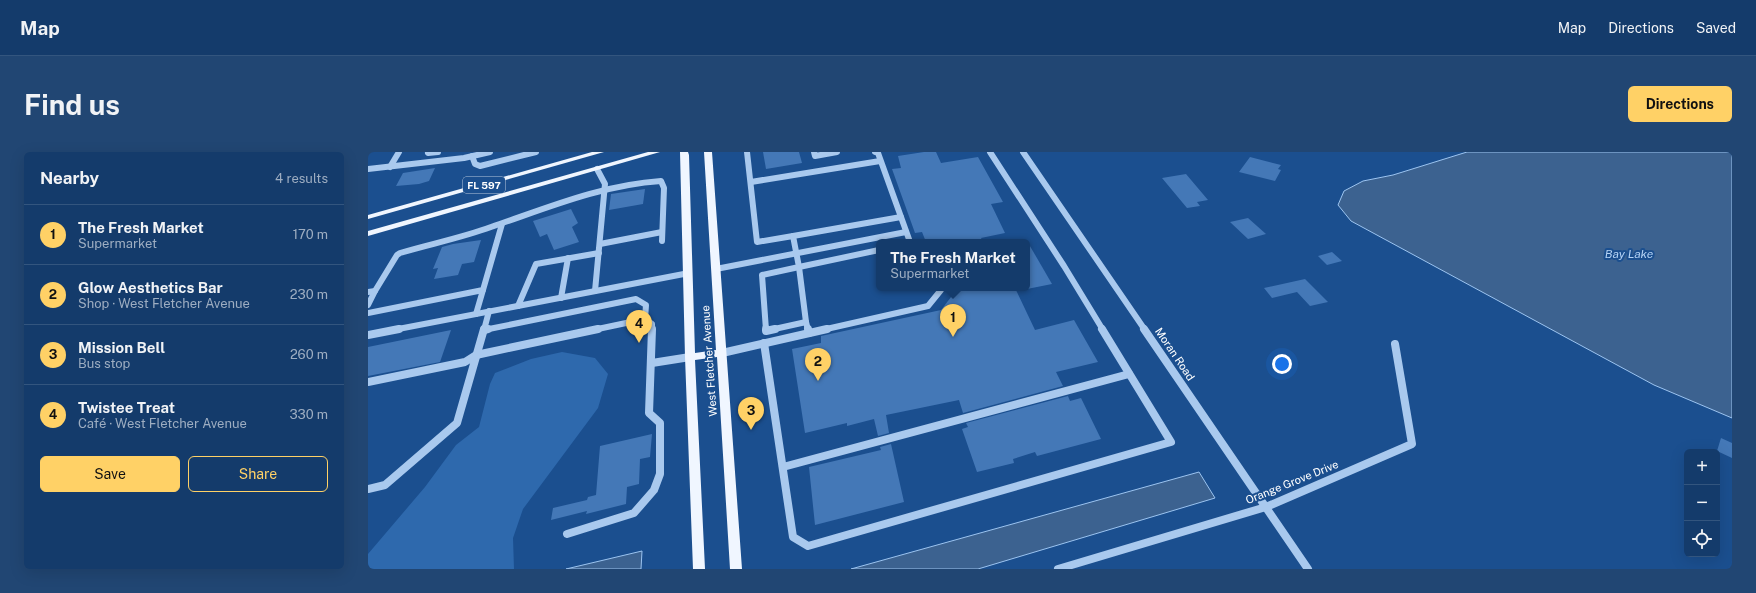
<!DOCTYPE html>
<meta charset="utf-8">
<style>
body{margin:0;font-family:"Public Sans",sans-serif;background:#214673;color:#f1f3f6}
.controls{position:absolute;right:12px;bottom:12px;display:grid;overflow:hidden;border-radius:6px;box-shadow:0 4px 16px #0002}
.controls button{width:36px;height:36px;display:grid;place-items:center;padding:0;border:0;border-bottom:1px solid #33557e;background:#143b6b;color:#f1f3f6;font:20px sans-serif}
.you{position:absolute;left:914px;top:212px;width:14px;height:14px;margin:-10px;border:3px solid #fff;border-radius:50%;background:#1a73e8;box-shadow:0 0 0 6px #1a73e833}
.badge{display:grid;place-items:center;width:26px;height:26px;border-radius:50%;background:#ffd166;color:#111;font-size:13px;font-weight:700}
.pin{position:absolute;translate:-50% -33px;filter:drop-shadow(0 1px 2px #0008)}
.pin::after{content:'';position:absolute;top:21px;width:14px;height:12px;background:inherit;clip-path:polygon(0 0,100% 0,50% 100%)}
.popup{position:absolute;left:508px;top:87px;width:154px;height:52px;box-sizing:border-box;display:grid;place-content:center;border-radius:6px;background:#143b6b;filter:drop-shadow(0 1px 3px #0005);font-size:13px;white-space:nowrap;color:#9dadc1}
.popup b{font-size:15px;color:#f1f3f6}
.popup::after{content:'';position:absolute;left:50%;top:100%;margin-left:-8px;border:8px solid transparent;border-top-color:#143b6b}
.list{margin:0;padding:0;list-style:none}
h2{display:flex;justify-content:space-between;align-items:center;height:52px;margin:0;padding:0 16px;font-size:17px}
h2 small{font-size:13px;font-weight:400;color:#9dadc1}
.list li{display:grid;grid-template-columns:26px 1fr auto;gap:12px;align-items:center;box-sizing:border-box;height:60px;padding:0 16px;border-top:1px solid #33557e}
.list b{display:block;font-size:15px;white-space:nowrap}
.list p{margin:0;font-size:13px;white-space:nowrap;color:#9dadc1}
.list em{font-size:13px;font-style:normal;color:#9dadc1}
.actions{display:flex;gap:8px;padding:12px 16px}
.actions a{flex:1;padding:9px 0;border:1px solid #ffd166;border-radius:6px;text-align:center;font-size:14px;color:#ffd166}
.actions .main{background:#ffd166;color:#111}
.icon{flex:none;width:22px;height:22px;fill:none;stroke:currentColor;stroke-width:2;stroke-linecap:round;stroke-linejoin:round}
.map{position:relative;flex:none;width:1364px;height:417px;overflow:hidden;border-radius:6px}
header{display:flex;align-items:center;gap:24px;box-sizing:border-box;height:56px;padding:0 20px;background:#143b6b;border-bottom:1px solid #33557e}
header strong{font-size:19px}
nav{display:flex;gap:22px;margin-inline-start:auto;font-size:14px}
.intro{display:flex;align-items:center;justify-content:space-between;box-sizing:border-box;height:96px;padding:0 24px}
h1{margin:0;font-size:28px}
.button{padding:10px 18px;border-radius:6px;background:#ffd166;color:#111;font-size:14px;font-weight:700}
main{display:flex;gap:24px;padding:0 24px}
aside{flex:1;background:#143b6b;border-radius:6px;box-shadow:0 4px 16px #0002}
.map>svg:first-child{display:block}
.green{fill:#2e69ad}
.water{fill:#3c6290;stroke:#9cc4f0}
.building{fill:#4478b7}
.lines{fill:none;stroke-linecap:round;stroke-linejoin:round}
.minor-far1{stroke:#a9c9ee;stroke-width:6}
.minor{stroke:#a9c9ee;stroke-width:8}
.major{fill:#f0f6ff;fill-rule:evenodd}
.labels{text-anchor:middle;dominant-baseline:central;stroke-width:4;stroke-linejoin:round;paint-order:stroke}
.shield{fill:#1b4f8f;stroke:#bbcadd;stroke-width:1}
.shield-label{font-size:10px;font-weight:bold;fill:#fff}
.street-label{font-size:11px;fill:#fff;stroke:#1b4f8f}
.water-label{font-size:12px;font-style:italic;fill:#b5d3f5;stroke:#1b4f8f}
</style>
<header>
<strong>Map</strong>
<nav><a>Map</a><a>Directions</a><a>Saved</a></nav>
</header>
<div class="intro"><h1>Find us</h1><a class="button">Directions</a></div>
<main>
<aside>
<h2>Nearby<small>4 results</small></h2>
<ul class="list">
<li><span class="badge">1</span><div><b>The Fresh Market</b><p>Supermarket</p></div><em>170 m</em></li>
<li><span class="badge">2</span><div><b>Glow Aesthetics Bar</b><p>Shop · West Fletcher Avenue</p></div><em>230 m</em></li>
<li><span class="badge">3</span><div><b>Mission Bell</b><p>Bus stop</p></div><em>260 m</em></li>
<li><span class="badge">4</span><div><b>Twistee Treat</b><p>Café · West Fletcher Avenue</p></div><em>330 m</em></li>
</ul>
<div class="actions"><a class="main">Save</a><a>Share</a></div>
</aside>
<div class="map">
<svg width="1364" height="417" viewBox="0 0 1364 417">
<rect width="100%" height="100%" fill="#1b4f8f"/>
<path class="green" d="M194 200 227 206 240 222 230 256 155 357 145 386 146 417H0V402L57 335 88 293 111 275 122 232 127 221 163 207Z"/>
<g class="water">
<path d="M1099 0H1364V266L1286 233 983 69 970 53 976 39 995 29 1025 23Z"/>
<path d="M831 320 847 346 610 417H483Z"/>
<path d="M274 399 273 417H198Z"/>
</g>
<g class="building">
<path d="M395 0H431L434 11 398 17Z"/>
<path d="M556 0H568L573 11 610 5 635 50 623 52 637 81 613 86 615 90H558L554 80 547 81 524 17 533 16 530 4Z"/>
<path d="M882 5 913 13 910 17 913 18 907 29 871 20Z"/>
<path d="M67 16 61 29 51 32 28 34 35 21Z"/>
<path d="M818 22 840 48 829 50 832 54 819 56 794 26Z"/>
<path d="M277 37 275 52 241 58 243 42Z"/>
<path d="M203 57 210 71 204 75 211 90 186 98 179 82 172 85 165 69Z"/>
<path d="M880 66 898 82 880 87 862 70Z"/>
<path d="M113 88 106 110 94 112 90 123 66 127 70 116 65 117 74 95 85 92Z"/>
<path d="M659 89 673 113 684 132 659 137Z"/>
<path d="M964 100 974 109 959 113 950 104Z"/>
<path d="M937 127 960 150 942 154 929 140 904 146 896 136Z"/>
<path d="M590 136H647L667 178 706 168 730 210 688 220 695 234 595 261 591 248 518 263 521 281 510 284 506 267 479 274V271L437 281 424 197 453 191V184L573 158Z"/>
<path d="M83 178 72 210 0 224V195Z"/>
<path d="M700 244 702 249 713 246 733 287 669 304 667 300 645 307 646 311 609 320 594 277 600 275 598 271Z"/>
<path d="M284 282 282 305 272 307 271 332 259 335 258 352 218 362 219 359 183 368 185 356 219 348 220 345 228 343 232 294Z"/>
<path d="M1353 286 1364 291V306L1349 299Z"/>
<path d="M523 292 536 350 447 373 441 315 513 298 512 295Z"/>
</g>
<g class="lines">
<g class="minor-far1">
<path d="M61 0 60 1 70 0"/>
<path d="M379 0 389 90 425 84 431 115 394 123 398 178"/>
<path d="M446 0 447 4 469 0"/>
<path d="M507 0 510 1 542 90"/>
<path d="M622 0 696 114 735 178"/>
<path d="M655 0 777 178"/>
<path d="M104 4 107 12 112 14 168 0"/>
<path d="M22 15 31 0"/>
<path d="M0 17 96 6 122 0"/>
<path d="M383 30 512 9"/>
<path d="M425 84 533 65"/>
<path d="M232 92 294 80"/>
<path d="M348 117 538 80"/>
<path d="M227 139 237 32 229 17"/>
<path d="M0 140 7 139 29 103 32 101C62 92 93 86 123 75 179 56 233 33 293 29L296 36 294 89"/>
<path d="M193 146 200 106"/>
<path d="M0 153 7 139"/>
<path d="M150 154 168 112 231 101"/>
<path d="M0 161 115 138 134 72"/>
<path d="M108 162 115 138"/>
<path d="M438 170 431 115 511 98"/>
<path d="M25 178 321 121"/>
<path d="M116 178 268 147 278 153 277 167"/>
<path d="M116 178 121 159"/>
<path d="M225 178 277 167 284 172V178"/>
<path d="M402 178 438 170 440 178"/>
<path d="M454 178 560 154 573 138 572 136"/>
</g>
<g class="minor">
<path d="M398 177V179L407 177"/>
<path d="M440 177 441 181"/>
<path d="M776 177 940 417"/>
<path d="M116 178 120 177"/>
<path d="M0 183 31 177"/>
<path d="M396 191 425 385 440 394 803 290 734 177"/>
<path d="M354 201 459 177"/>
<path d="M284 211 322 205"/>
<path d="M0 230 97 210 108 203 230 177"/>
<path d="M415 315 761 222"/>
<path d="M0 337 17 333 89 271 116 177"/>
<path d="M199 382 266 361 286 338 292 322V271L281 261 284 177"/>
<path d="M690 417 898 355 1044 292 1027 192"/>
</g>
<g class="major">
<path d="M224 0H236L0 67V63Z"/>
<path d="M280 0H292L0 84V79Z"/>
<path d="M312 0H320L321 3 327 201 348 198 336 0H344L374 417H362L349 205 327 208 337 417H325L317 205Z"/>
</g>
</g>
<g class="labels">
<rect class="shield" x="95" y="25" width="42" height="16" rx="3"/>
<g class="shield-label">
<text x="116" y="33">FL 597</text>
</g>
<g class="street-label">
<text transform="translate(807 202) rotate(56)">Moran Road</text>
<text transform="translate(341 209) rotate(-94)">West Fletcher Avenue</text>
<text transform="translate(924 330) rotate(-22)">Orange Grove Drive</text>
</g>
<g class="water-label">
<text x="1261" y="102">Bay Lake</text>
</g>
</g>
</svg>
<div class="controls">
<button>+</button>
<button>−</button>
<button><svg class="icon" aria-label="locate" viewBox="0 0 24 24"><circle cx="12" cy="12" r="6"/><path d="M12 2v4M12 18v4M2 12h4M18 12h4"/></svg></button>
</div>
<div class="you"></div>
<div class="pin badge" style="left:585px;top:185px">1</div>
<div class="popup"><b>The Fresh Market</b>Supermarket</div>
<div class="pin badge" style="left:450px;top:229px">2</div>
<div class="pin badge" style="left:383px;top:278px">3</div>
<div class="pin badge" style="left:271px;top:191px">4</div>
</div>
</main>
